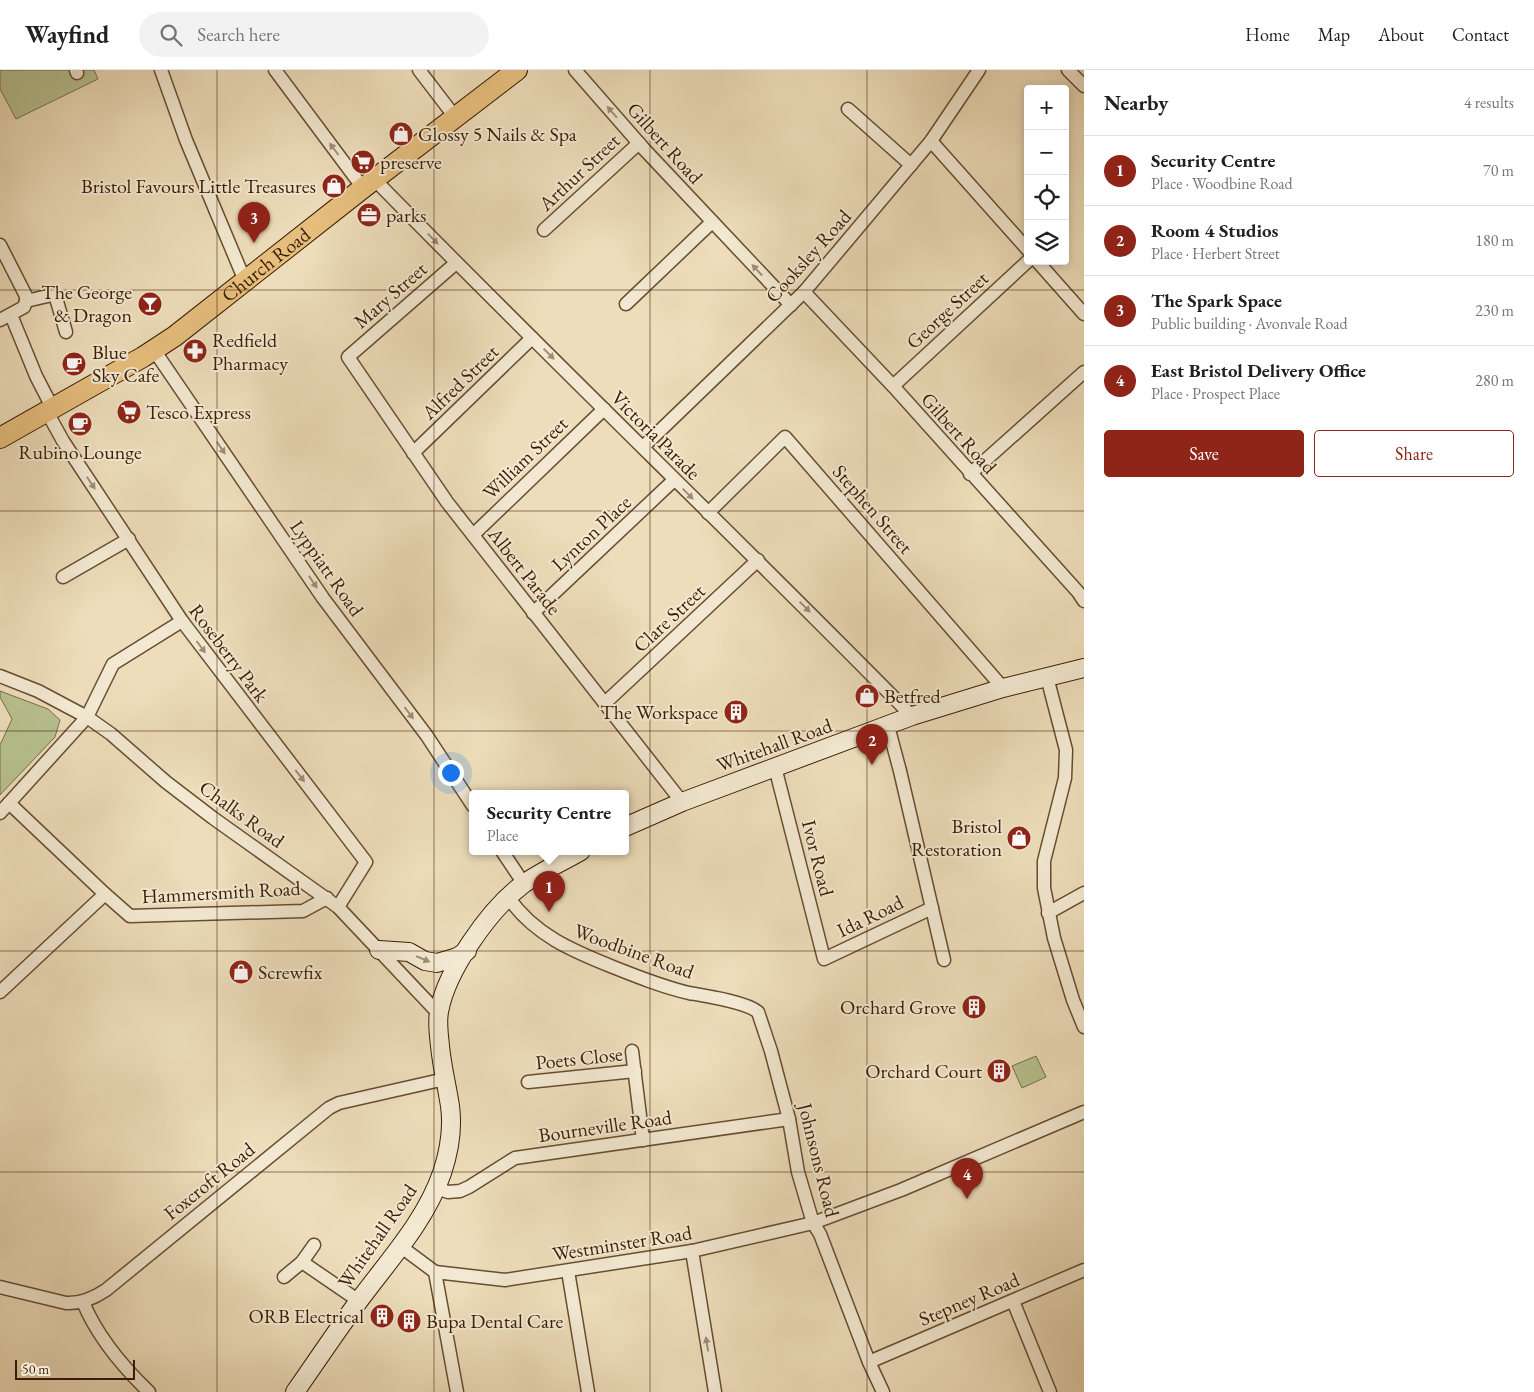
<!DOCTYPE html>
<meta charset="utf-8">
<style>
body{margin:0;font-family:"EB Garamond",serif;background:#f2f2f2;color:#202124}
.controls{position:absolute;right:15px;top:15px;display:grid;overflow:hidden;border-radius:5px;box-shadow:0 2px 8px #0003}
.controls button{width:45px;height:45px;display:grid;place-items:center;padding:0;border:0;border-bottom:1px solid #e0e0e0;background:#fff;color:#202124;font:25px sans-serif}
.scale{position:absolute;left:15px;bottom:12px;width:120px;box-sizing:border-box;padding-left:5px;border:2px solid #3a1d04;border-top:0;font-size:14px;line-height:18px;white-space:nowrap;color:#3a1d04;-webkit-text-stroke:4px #f3e9d2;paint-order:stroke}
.you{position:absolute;left:450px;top:702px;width:18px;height:18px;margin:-12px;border:4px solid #fff;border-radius:50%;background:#1a73e8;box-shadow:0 0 0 8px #1a73e833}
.badge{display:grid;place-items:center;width:32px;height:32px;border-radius:50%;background:#8f2418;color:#fff;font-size:16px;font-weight:700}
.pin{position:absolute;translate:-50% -41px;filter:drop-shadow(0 1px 2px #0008)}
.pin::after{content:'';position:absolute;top:26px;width:18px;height:15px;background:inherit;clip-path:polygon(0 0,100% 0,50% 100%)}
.popup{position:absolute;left:469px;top:720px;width:160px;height:65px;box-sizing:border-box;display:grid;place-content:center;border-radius:5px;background:#fff;filter:drop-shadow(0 1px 4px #0005);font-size:16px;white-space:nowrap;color:#757577}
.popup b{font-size:19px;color:#202124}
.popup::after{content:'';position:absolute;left:50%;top:100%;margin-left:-10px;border:10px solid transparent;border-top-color:#fff}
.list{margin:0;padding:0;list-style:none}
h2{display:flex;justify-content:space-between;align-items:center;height:65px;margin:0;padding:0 20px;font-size:21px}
h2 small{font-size:16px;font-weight:400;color:#757577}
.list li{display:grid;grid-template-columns:32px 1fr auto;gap:15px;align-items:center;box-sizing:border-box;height:70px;padding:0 20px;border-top:1px solid #e0e0e0}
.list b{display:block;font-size:19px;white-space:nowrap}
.list p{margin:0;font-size:16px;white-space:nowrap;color:#757577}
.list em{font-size:16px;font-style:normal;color:#757577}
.actions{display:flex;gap:10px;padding:15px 20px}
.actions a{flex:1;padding:11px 0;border:1px solid #8f2418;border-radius:5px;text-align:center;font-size:18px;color:#8f2418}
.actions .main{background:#8f2418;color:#fff}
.icon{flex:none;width:28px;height:28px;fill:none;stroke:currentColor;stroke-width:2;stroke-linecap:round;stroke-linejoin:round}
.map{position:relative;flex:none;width:1084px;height:1322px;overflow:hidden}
header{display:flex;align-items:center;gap:30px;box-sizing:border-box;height:70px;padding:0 25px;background:#fff;border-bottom:1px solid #e0e0e0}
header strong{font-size:24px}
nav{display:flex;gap:28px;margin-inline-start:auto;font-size:18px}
.search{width:350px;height:45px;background:#f2f2f2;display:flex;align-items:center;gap:12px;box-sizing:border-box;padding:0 18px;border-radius:28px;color:#757577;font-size:19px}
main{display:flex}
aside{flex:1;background:#fff}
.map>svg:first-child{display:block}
.green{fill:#b8c190;stroke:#796f4a}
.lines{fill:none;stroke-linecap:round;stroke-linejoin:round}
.street-casing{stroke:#674d32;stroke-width:15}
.secondary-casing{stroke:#3a1d04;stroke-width:20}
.primary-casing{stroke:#3a1d04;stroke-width:22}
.street{stroke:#f3e9d2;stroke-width:12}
.secondary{stroke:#f3e9d2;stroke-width:18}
.primary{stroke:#e6be7d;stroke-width:20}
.oneway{fill:#a08d75}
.grid{fill:none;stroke:#3a1d04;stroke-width:1;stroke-opacity:0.55}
.labels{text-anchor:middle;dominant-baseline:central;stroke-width:4;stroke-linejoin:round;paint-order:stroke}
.poi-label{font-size:20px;fill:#3a1d04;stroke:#f3e9d2;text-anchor:start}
.street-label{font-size:20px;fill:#3a1d04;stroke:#f3e9d2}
</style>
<header>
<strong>Wayfind</strong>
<div class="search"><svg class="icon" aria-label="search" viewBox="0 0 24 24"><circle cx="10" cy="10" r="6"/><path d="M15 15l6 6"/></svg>Search here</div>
<nav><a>Home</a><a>Map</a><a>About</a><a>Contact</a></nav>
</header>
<main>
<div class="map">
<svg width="1084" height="1322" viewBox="0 0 1084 1322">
<rect width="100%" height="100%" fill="#edddba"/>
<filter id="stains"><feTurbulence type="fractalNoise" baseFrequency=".004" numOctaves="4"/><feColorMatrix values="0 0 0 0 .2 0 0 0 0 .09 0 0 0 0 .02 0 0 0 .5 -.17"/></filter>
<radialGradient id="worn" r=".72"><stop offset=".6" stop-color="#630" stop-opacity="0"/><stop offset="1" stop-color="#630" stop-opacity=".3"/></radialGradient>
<g class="green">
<path d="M0 0H94L98 9 16 49 0 19Z"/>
<path d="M0 621 48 639 60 650 55 667 0 725V675L12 649 0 627Z"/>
<path d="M1036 986 1046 1007 1022 1018 1012 996Z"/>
</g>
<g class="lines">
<defs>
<g id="street">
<path d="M76 0 77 3"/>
<path d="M161 0 186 70 245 211"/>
<path d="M275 0 363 118"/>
<path d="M419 0 455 47"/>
<path d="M575 0 644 79 791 235"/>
<path d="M1068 0 1084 16"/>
<path d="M848 39 911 95"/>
<path d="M931 71 1028 180"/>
<path d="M375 110C552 291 735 466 912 646"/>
<path d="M544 160 639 73"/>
<path d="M0 175 26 226V231"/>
<path d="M1037 191 1084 244"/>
<path d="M456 193 348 287 447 432 682 732"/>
<path d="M804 222 893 316 1078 522 1084 531"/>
<path d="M26 231 52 225 56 228 66 262"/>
<path d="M626 234 712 152"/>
<path d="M11 245 36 306 53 339"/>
<path d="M0 250 24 237 26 231"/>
<path d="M154 280 323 528 427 666 473 736"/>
<path d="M893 316 1028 191"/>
<path d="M47 342 63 371 182 551 366 792 338 837"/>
<path d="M643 377 804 222 931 71 979 0"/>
<path d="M413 383 532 268"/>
<path d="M970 404 1084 302"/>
<path d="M708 443 785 367 1003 618"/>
<path d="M473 465 604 339"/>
<path d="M63 507 129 469"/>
<path d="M533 543 674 410"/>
<path d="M0 606 38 621 87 647 111 664 166 712 213 748 338 837 439 944"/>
<path d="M1047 607 1066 680 1065 708 1044 791V818L1054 868 1073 930 1084 957"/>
<path d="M605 633 758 490"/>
<path d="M888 656 900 701 944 890"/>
<path d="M775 697 824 889 932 838"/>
<path d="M9 733 105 824 130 846 303 841 327 828"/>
<path d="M0 743 87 647 113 594 182 551"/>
<path d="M502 781 524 814"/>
<path d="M508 827C534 865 573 881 613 897 638 907 663 917 689 923 706 926 746 932 758 942L771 981 789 1049 798 1102 813 1153 820 1164 869 1292 883 1322"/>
<path d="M1048 843 1084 823"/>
<path d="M0 922 105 824"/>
<path d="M632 981 643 1070"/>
<path d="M528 1012 635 1001"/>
<path d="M436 1118 448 1122 460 1121 469 1117 515 1088 789 1049"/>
<path d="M400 1176 435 1202 457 1322"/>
<path d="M692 1181 715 1322"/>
<path d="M302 1192 359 1231"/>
<path d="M568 1201 588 1322"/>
<path d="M435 1202 505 1210 692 1181 813 1153 901 1120 1084 1042"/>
<path d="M284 1207 302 1192 314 1175"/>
<path d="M0 1217 66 1233C81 1234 94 1228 106 1220L329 1038 339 1033 445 1009"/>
<path d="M1013 1231 1050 1322"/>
<path d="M83 1232C97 1266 122 1296 149 1322"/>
<path d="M869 1292 1084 1200"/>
</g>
<g id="secondary">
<path d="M625 757 682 732 912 646 1003 618 1084 598"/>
<path d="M379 880 409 882 425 891 437 893 457 887 467 881"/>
<path d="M295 1322C316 1292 336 1262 358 1232 388 1191 425 1152 442 1103 449 1082 453 1058 450 1036 447 1016 442 997 440 976 439 966 437 953 439 942 446 901 489 840 522 815 540 802 562 792 581 781"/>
</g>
<g id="primary">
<path id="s1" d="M0 368 143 287 175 266 363 118 517 0"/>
</g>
</defs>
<use href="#street" class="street-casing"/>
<use href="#secondary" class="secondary-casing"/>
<use href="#primary" class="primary-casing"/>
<use href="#street" class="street"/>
<use href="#secondary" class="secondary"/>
<use href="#primary" class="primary"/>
</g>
<defs><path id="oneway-solid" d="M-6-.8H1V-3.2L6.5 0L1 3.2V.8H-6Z" transform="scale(1.25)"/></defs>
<g class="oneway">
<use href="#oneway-solid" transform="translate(612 42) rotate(-131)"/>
<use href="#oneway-solid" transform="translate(334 79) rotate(-127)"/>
<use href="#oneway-solid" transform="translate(433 169) rotate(46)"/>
<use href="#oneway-solid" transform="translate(757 200) rotate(-133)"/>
<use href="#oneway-solid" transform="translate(549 284) rotate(45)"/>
<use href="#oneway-solid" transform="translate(221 378) rotate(56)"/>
<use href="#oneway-solid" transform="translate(91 413) rotate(56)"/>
<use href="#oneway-solid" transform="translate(688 424) rotate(45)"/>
<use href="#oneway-solid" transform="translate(313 512) rotate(56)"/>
<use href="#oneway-solid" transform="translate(805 537) rotate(45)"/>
<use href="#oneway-solid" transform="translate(201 577) rotate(53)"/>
<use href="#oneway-solid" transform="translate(409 643) rotate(53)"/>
<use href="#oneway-solid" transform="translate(300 706) rotate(52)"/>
<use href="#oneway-solid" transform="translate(423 889) rotate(23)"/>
<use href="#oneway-solid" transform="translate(707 1274) rotate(-99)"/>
</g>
<path class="grid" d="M217 0V1322M434 0V1322M650 0V1322M867 0V1322M0 220H1084M0 441H1084M0 661H1084M0 881H1084M0 1102H1084"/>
<defs>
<symbol id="shop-disc" viewBox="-11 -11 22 22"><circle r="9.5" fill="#8f2418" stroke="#f3e9d2"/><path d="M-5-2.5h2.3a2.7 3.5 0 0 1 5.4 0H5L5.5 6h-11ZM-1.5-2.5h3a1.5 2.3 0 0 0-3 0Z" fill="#fff"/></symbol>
<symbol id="supermarket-disc" viewBox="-11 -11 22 22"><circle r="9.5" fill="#8f2418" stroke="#f3e9d2"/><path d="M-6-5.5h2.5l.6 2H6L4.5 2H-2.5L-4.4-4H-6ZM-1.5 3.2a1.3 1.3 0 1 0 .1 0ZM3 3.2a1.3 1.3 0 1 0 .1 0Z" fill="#fff"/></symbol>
<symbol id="office-disc" viewBox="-11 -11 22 22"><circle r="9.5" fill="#8f2418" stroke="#f3e9d2"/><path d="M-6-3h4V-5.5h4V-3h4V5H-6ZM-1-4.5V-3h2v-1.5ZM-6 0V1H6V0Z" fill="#fff"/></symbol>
<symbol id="bar-disc" viewBox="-11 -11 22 22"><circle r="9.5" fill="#8f2418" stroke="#f3e9d2"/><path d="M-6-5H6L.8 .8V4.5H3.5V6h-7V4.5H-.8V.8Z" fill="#fff"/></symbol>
<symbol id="pharmacy-disc" viewBox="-11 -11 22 22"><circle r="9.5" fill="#8f2418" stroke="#f3e9d2"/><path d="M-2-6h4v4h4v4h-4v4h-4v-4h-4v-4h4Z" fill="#fff"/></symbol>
<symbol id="cafe-disc" viewBox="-11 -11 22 22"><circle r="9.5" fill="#8f2418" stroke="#f3e9d2"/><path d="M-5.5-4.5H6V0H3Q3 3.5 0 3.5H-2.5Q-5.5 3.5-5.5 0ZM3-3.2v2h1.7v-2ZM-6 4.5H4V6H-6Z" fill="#fff"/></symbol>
<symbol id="building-disc" viewBox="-11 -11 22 22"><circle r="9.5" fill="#8f2418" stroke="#f3e9d2"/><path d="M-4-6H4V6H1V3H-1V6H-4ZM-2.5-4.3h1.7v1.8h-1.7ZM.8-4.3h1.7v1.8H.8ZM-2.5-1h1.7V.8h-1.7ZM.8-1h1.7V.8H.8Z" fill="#fff"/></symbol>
</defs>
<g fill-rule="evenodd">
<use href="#shop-disc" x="387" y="50" width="28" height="28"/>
<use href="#supermarket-disc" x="349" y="78" width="28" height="28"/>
<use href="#shop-disc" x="320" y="102" width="28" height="28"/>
<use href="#office-disc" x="355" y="131" width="28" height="28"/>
<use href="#bar-disc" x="136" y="220" width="28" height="28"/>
<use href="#pharmacy-disc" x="181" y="267" width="28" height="28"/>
<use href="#cafe-disc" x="60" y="280" width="28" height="28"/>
<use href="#supermarket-disc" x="115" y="328" width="28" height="28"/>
<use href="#cafe-disc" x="66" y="340" width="28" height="28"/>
<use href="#shop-disc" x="853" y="612" width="28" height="28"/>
<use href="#building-disc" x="722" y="628" width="28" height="28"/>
<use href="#shop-disc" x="1005" y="754" width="28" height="28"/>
<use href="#shop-disc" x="227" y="888" width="28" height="28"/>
<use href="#building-disc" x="960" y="923" width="28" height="28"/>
<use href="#building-disc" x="985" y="987" width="28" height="28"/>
<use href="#building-disc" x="368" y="1232" width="28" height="28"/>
<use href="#building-disc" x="395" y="1237" width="28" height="28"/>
</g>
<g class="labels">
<g class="poi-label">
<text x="418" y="64">Glossy 5 Nails &amp; Spa</text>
<text x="380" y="92">preserve</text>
<text x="316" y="116" text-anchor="end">Bristol Favours Little Treasures</text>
<text x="386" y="145">parks</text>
<text x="132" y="222" text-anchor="end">The George<tspan x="132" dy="23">&amp; Dragon</tspan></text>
<text x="212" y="270">Redfield<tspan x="212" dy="23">Pharmacy</tspan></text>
<text x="92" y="282">Blue<tspan x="92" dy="23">Sky Cafe</tspan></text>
<text x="146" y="342">Tesco Express</text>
<text x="80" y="382" text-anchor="middle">Rubino Lounge</text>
<text x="884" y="626">Betfred</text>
<text x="718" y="642" text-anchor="end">The Workspace</text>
<text x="1002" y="756" text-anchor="end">Bristol<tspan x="1002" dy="23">Restoration</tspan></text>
<text x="258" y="902">Screwfix</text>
<text x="956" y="937" text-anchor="end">Orchard Grove</text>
<text x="982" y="1001" text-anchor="end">Orchard Court</text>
<text x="364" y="1246" text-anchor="end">ORB Electrical</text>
<text x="426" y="1251">Bupa Dental Care</text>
</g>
<g class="street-label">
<text transform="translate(665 73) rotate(48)">Gilbert Road</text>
<text transform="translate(579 102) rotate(-43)">Arthur Street</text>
<text transform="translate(808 186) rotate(-48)">Cooksley Road</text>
<text stroke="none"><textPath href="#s1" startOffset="318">Church Road</textPath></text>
<text transform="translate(390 225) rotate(-41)">Mary Street</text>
<text transform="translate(947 240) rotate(-43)">George Street</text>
<text transform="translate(460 312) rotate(-44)">Alfred Street</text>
<text transform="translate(959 363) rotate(48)">Gilbert Road</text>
<text transform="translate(656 365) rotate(45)">Victoria Parade</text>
<text transform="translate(525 388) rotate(-44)">William Street</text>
<text transform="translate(873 439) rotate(49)">Stephen Street</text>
<text transform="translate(591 463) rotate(-43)">Lynton Place</text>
<text transform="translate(327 498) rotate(55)">Lyppiatt Road</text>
<text transform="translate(525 501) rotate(52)">Albert Parade</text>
<text transform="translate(669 548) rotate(-43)">Clare Street</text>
<text transform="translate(229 583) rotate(53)">Roseberry Park</text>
<text transform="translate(774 675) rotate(-20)">Whitehall Road</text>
<text transform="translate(242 744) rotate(36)">Chalks Road</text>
<text transform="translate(818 788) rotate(76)">Ivor Road</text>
<text transform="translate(221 822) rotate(-3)">Hammersmith Road</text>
<text transform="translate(870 846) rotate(-26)">Ida Road</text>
<text transform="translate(634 881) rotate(20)">Woodbine Road</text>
<text transform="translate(579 988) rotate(-6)">Poets Close</text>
<text transform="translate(605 1056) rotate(-8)">Bourneville Road</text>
<text transform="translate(819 1090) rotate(76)">Johnsons Road</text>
<text transform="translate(209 1111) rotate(-39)">Foxcroft Road</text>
<text transform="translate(377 1166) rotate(-55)">Whitehall Road</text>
<text transform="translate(622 1173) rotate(-9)">Westminster Road</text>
<text transform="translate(969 1229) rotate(-23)">Stepney Road</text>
</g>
</g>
<rect width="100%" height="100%" filter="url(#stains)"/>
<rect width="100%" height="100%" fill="url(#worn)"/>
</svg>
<div class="controls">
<button>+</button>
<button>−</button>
<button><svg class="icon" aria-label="locate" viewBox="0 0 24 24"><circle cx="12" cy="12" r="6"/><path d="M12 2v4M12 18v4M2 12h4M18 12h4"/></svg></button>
<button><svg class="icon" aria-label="layers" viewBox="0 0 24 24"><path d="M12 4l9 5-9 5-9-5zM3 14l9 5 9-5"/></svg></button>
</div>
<div class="scale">50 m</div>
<div class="you"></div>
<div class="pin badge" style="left:549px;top:842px">1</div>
<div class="popup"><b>Security Centre</b>Place</div>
<div class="pin badge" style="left:872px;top:695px">2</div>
<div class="pin badge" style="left:254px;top:173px">3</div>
<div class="pin badge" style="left:967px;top:1129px">4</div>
</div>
<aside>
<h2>Nearby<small>4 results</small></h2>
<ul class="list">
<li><span class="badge">1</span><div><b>Security Centre</b><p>Place · Woodbine Road</p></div><em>70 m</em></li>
<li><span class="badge">2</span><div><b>Room 4 Studios</b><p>Place · Herbert Street</p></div><em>180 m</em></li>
<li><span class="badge">3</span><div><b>The Spark Space</b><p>Public building · Avonvale Road</p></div><em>230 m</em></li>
<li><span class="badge">4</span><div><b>East Bristol Delivery Office</b><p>Place · Prospect Place</p></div><em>280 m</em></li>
</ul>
<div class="actions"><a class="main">Save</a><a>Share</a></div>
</aside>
</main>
